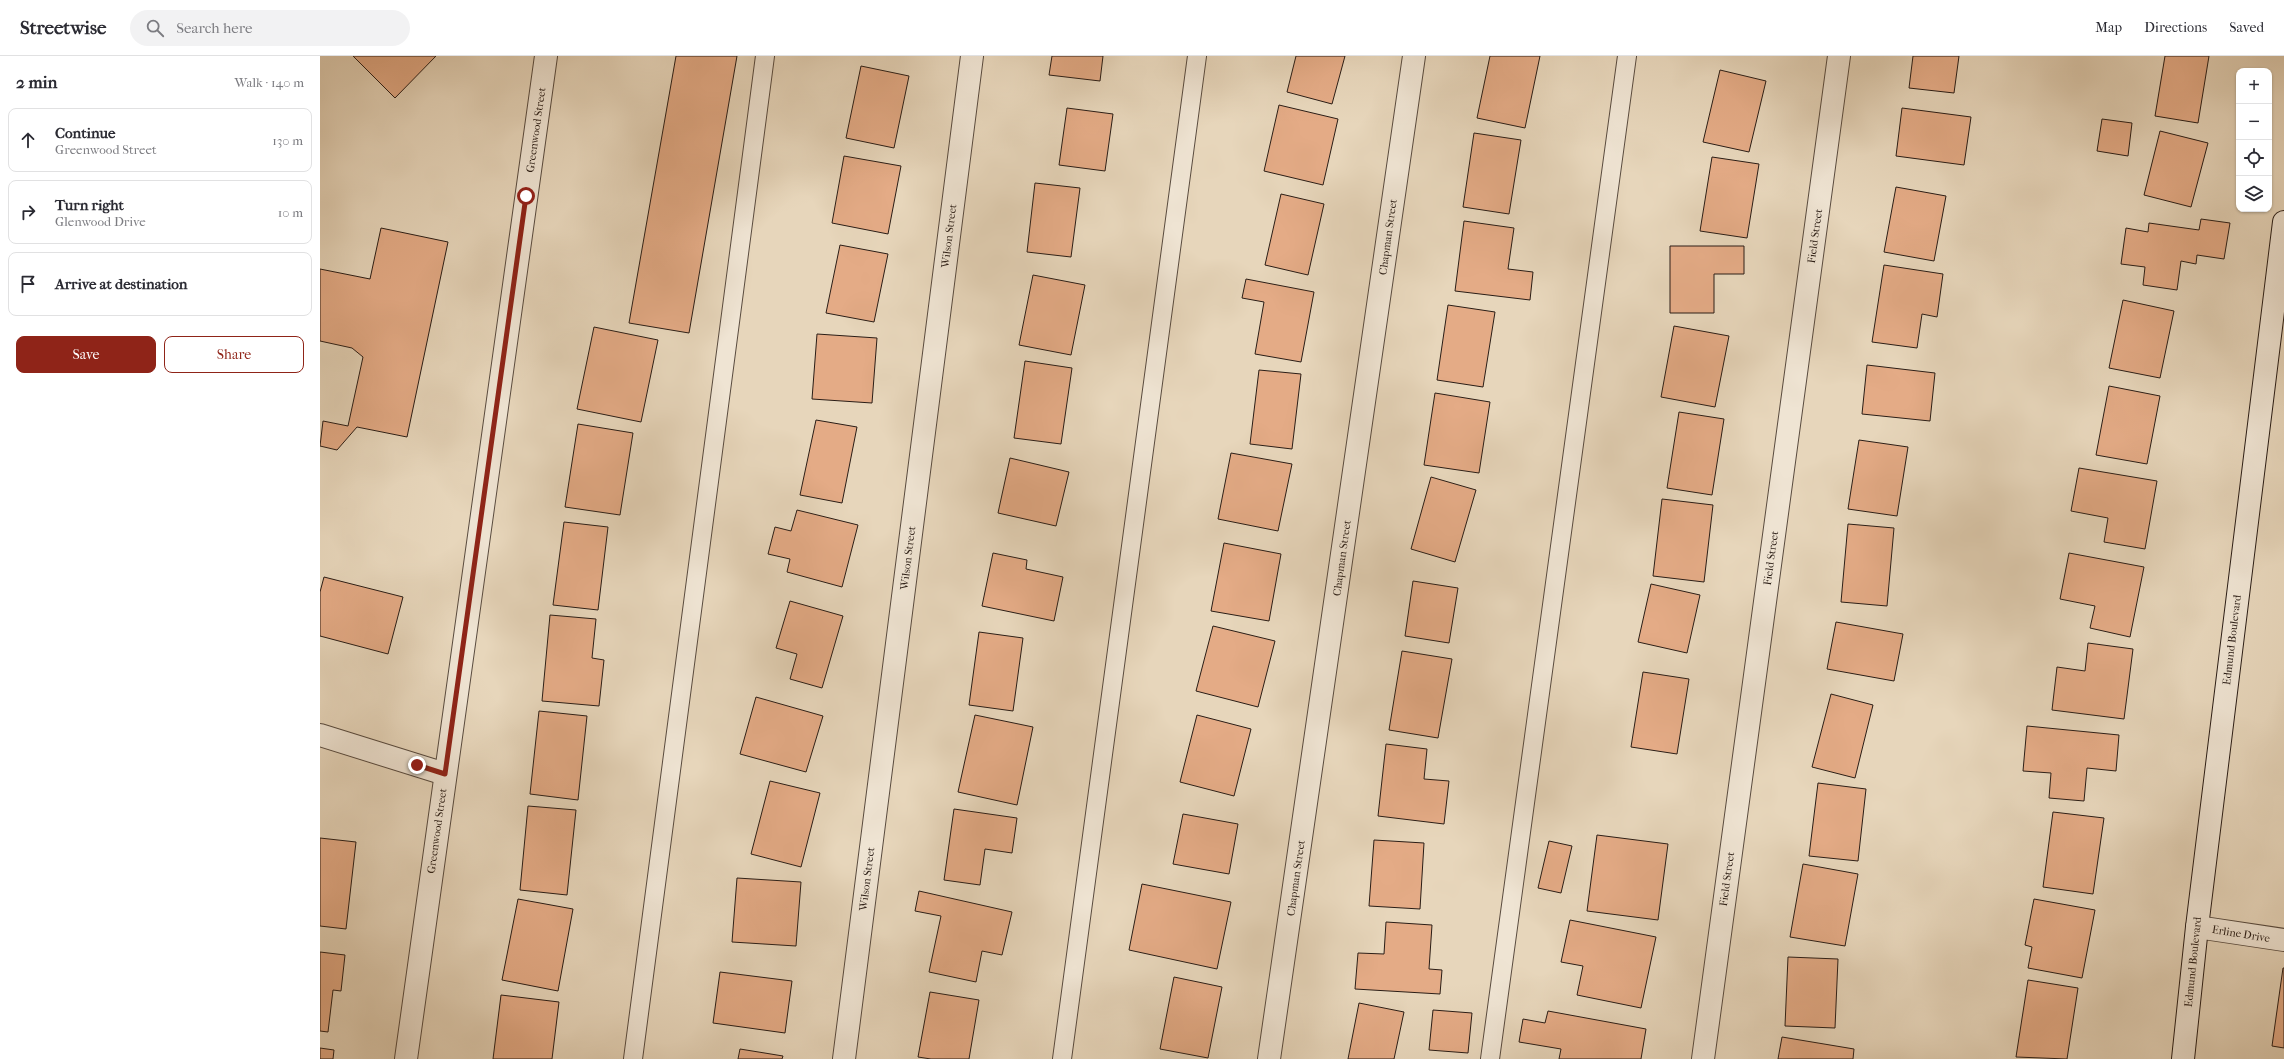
<!DOCTYPE html>
<meta charset="utf-8">
<style>
body{margin:0;font-family:"IM FELL French Canon",serif;background:#f2f2f3;color:#2b2b33}
.controls{position:absolute;right:12px;top:12px;display:grid;overflow:hidden;border-radius:8px;box-shadow:0 1px 3px #0004}
.controls button{width:36px;height:36px;display:grid;place-items:center;padding:0;border:0;border-bottom:1px solid #e1e1e2;background:#fff;color:#2b2b33;font:20px sans-serif}
.stop{position:absolute;width:12px;height:12px;margin:-9px;border:3px solid #8f2418;border-radius:50%;background:#fff}
.stop.end{background:#8f2418;border-color:#fff;box-shadow:0 1px 4px #0008}
.list{margin:0;padding:0;list-style:none}
h2{display:flex;justify-content:space-between;align-items:center;height:52px;margin:0;padding:0 16px;font-size:17px}
h2 small{font-size:13px;font-weight:400;color:#7c7c81}
.list li{display:grid;grid-template-columns:26px 1fr auto;gap:12px;align-items:center;box-sizing:border-box;height:64px;margin:0 8px 8px;padding:0 8px;border:1px solid #e1e1e2;border-radius:8px}
.list b{display:block;font-size:15px;white-space:nowrap}
.list p{margin:0;font-size:13px;white-space:nowrap;color:#7c7c81}
.list em{font-size:13px;font-style:normal;color:#7c7c81}
.actions{display:flex;gap:8px;padding:12px 16px}
.actions a{flex:1;padding:9px 0;border:1px solid #8f2418;border-radius:8px;text-align:center;font-size:14px;color:#8f2418}
.actions .main{background:#8f2418;color:#fff}
.icon{flex:none;width:22px;height:22px;fill:none;stroke:currentColor;stroke-width:2;stroke-linecap:round;stroke-linejoin:round}
.map{position:relative;flex:none;width:1964px;height:1003px;overflow:hidden}
header{display:flex;align-items:center;gap:24px;box-sizing:border-box;height:56px;padding:0 20px;background:#fff;border-bottom:1px solid #e1e1e2}
header strong{font-size:19px}
nav{display:flex;gap:22px;margin-inline-start:auto;font-size:14px}
.search{width:280px;height:36px;background:#f2f2f3;display:flex;align-items:center;gap:10px;box-sizing:border-box;padding:0 14px;border-radius:22px;color:#7c7c81;font-size:15px}
main{display:flex}
aside{flex:1;background:#fff}
.map>svg:first-child{display:block}
.building{fill:#e4ab86;stroke:#2a1d16}
.lines{fill:none;stroke-linecap:round;stroke-linejoin:round}
.lane-casing{stroke:#594b3f;stroke-width:20}
.street-casing{stroke:#594b3f;stroke-width:24}
.secondary-casing{stroke:#2a1d16;stroke-width:24}
.lane{stroke:#efe4d3;stroke-width:18}
.street{stroke:#efe4d3;stroke-width:22}
.secondary{stroke:#efe4d3;stroke-width:22}
.route{stroke:#8f2418;stroke-width:5}
.labels{text-anchor:middle;dominant-baseline:central;stroke-width:3.5;stroke-linejoin:round;paint-order:stroke}
.street-label{font-size:11px;fill:#2a1d16;stroke:#efe4d3}
</style>
<header>
<strong>Streetwise</strong>
<div class="search"><svg class="icon" aria-label="search" viewBox="0 0 24 24"><circle cx="10" cy="10" r="6"/><path d="M15 15l6 6"/></svg>Search here</div>
<nav><a>Map</a><a>Directions</a><a>Saved</a></nav>
</header>
<main>
<aside>
<h2>2 min<small>Walk · 140 m</small></h2>
<ul class="list">
<li><svg class="icon" aria-label="ahead" viewBox="0 0 24 24"><path d="M12 20V5M6 11l6-6 6 6"/></svg><div><b>Continue</b><p>Greenwood Street</p></div><em>130 m</em></li>
<li><svg class="icon" aria-label="right" viewBox="0 0 24 24"><path d="M7 20v-9h11M14 6l5 5-5 5"/></svg><div><b>Turn right</b><p>Glenwood Drive</p></div><em>10 m</em></li>
<li><svg class="icon" aria-label="arrive" viewBox="0 0 24 24"><path d="M6 21V4h12l-3 4 3 4H6"/></svg><div><b>Arrive at destination</b></div></li>
</ul>
<div class="actions"><a class="main">Save</a><a>Share</a></div>
</aside>
<div class="map">
<svg width="1964" height="1003" viewBox="0 0 1964 1003">
<rect width="100%" height="100%" fill="#e7d6bb"/>
<filter id="stains"><feTurbulence type="fractalNoise" baseFrequency=".005" numOctaves="4"/><feColorMatrix values="0 0 0 0 .2 0 0 0 0 .09 0 0 0 0 .02 0 0 0 .5 -.17"/></filter>
<radialGradient id="worn" r=".72"><stop offset=".6" stop-color="#630" stop-opacity="0"/><stop offset="1" stop-color="#630" stop-opacity=".3"/></radialGradient>
<g class="building">
<path d="M33 0H116L75 42Z"/>
<path d="M356 0H417L369 277 309 267Z"/>
<path d="M732 0H783L780 25 729 19Z"/>
<path d="M976 0H1025L1012 48 967 36Z"/>
<path d="M1170 0H1220L1205 72 1157 62Z"/>
<path d="M1593 0H1639L1634 37 1589 32Z"/>
<path d="M1845 0H1889L1878 67 1835 60Z"/>
<path d="M541 10 589 20 574 92 526 82Z"/>
<path d="M1400 14 1446 25 1429 96 1383 86Z"/>
<path d="M959 49 1018 63 1003 129 944 115Z"/>
<path d="M747 52 793 58 785 115 739 109Z"/>
<path d="M1582 52 1651 61 1644 109 1576 100Z"/>
<path d="M1782 63 1812 67 1808 100 1777 95Z"/>
<path d="M1840 75 1888 87 1871 151 1824 139Z"/>
<path d="M1154 77 1201 84 1189 158 1143 151Z"/>
<path d="M524 100 581 110 568 178 512 167Z"/>
<path d="M1392 101 1439 108 1427 182 1380 175Z"/>
<path d="M715 127 760 132 751 201 707 196Z"/>
<path d="M1576 131 1626 140 1614 205 1564 196Z"/>
<path d="M961 138 1004 148 988 219 945 209Z"/>
<path d="M1881 163 1910 167 1904 203 1877 199 1876 208 1861 205 1857 234 1823 229 1825 211 1801 208 1806 172 1828 176 1829 167 1879 174Z"/>
<path d="M1144 165 1194 172 1188 213 1213 216 1210 244 1135 235Z"/>
<path d="M61 172 128 186 87 381 37 371 17 394 0 390 3 365 28 370 43 301 32 292 0 285V213L50 223Z"/>
<path d="M520 189 568 198 554 266 506 257Z"/>
<path d="M1350 190H1424V218H1394V257H1350Z"/>
<path d="M1564 209 1623 218 1617 261 1602 258 1597 292 1552 286Z"/>
<path d="M713 219 765 229 751 299 699 289Z"/>
<path d="M926 223 994 236 981 306 935 298 944 246 922 242Z"/>
<path d="M1803 244 1854 255 1840 322 1789 312Z"/>
<path d="M1128 249 1175 256 1163 331 1117 324Z"/>
<path d="M1354 270 1409 280 1395 351 1341 341Z"/>
<path d="M274 271 338 284 321 366 257 353Z"/>
<path d="M497 278 557 282 552 347 492 343Z"/>
<path d="M705 305 752 312 741 388 694 382Z"/>
<path d="M1547 309 1615 317 1610 365 1542 358Z"/>
<path d="M939 314 981 318 972 393 930 388Z"/>
<path d="M1789 330 1840 340 1827 408 1776 399Z"/>
<path d="M1115 337 1170 346 1159 417 1104 409Z"/>
<path d="M1359 356 1404 363 1392 439 1347 432Z"/>
<path d="M496 364 537 371 522 447 480 439Z"/>
<path d="M258 368 313 377 300 459 245 451Z"/>
<path d="M1539 384 1588 391 1577 460 1528 453Z"/>
<path d="M911 397 972 408 958 475 898 463Z"/>
<path d="M690 402 749 416 736 470 678 457Z"/>
<path d="M1759 412 1837 425 1825 493 1784 486 1788 462 1751 455Z"/>
<path d="M1111 421 1156 434 1135 506 1091 493Z"/>
<path d="M1342 443 1393 449 1384 526 1333 520Z"/>
<path d="M477 454 538 469 522 531 467 516 470 503 448 498 455 471 471 475Z"/>
<path d="M244 466 288 471 278 554 233 549Z"/>
<path d="M1528 468 1574 472 1567 550 1521 546Z"/>
<path d="M904 487 961 498 949 565 891 555Z"/>
<path d="M673 497 707 504 706 513 743 521 734 565 662 550Z"/>
<path d="M1749 497 1824 511 1810 581 1770 572 1775 550 1740 543Z"/>
<path d="M4 521 83 541 68 598 0 580V536Z"/>
<path d="M1093 525 1138 532 1129 587 1085 580Z"/>
<path d="M1331 528 1380 539 1367 597 1318 586Z"/>
<path d="M470 545 523 560 502 632 470 623 477 598 456 592Z"/>
<path d="M230 559 276 563 272 602 284 604 279 650 222 645Z"/>
<path d="M1516 566 1583 578 1574 625 1507 613Z"/>
<path d="M893 570 955 585 938 651 876 635Z"/>
<path d="M659 576 703 582 693 655 649 649Z"/>
<path d="M1768 587 1813 593 1804 663 1732 654 1737 611 1765 615Z"/>
<path d="M1082 595 1132 603 1118 682 1069 674Z"/>
<path d="M1323 616 1369 623 1357 698 1311 691Z"/>
<path d="M1511 638 1553 649 1535 722 1492 711Z"/>
<path d="M436 641 503 660 486 716 420 698Z"/>
<path d="M219 655 267 660 258 744 210 738Z"/>
<path d="M655 659 713 671 697 749 638 736Z"/>
<path d="M877 659 931 673 914 740 860 726Z"/>
<path d="M1707 670 1799 679 1796 715 1767 712 1764 745 1729 742 1731 717 1703 715Z"/>
<path d="M1066 688 1107 693 1104 723 1129 725 1124 768 1058 760Z"/>
<path d="M450 725 500 737 481 811 431 798Z"/>
<path d="M1498 727 1546 733 1538 805 1489 800Z"/>
<path d="M208 750 256 754 247 839 200 834Z"/>
<path d="M634 753 697 762 692 797 665 793 660 829 624 824Z"/>
<path d="M1733 756 1784 762 1773 838 1723 831Z"/>
<path d="M863 758 918 768 909 818 853 808Z"/>
<path d="M1277 779 1348 788 1338 864 1267 855Z"/>
<path d="M0 782 36 786 26 873 0 870Z"/>
<path d="M1054 784 1104 787 1100 853 1049 850Z"/>
<path d="M1229 785 1252 790 1241 837 1218 832Z"/>
<path d="M1483 808 1538 818 1525 890 1470 881Z"/>
<path d="M417 822 481 826 476 890 412 886Z"/>
<path d="M822 828 911 846 897 913 809 894Z"/>
<path d="M599 835 692 856 682 899 662 895 656 926 609 916 621 860 595 855Z"/>
<path d="M198 843 253 853 238 935 182 924Z"/>
<path d="M1714 843 1775 854 1762 922 1708 912 1712 891 1705 889Z"/>
<path d="M1250 864 1336 881 1321 952 1257 939 1263 910 1241 906Z"/>
<path d="M1066 866 1112 869 1109 913 1122 914 1120 938 1035 933 1038 897 1064 898Z"/>
<path d="M0 896 25 899 21 935 13 934 8 976 0 975Z"/>
<path d="M1468 901 1518 903 1515 972 1465 970Z"/>
<path d="M1963 912H1964V992L1952 990Z"/>
<path d="M400 916 472 925 465 977 393 967Z"/>
<path d="M854 921 902 931 888 1002 840 993Z"/>
<path d="M1708 924 1758 932 1747 1003 1696 1001Z"/>
<path d="M610 936 659 944 649 1003H611L598 1001Z"/>
<path d="M181 939 239 946 232 1003H173Z"/>
<path d="M1039 947 1084 956 1074 1003H1028Z"/>
<path d="M1113 954 1152 957 1148 997 1109 994Z"/>
<path d="M1228 955 1326 973 1321 1003H1239L1241 993 1199 986 1203 963 1225 967Z"/>
<path d="M1462 981 1534 993 1533 1003H1458Z"/>
<path d="M0 992 14 994 13 1003H0Z"/>
<path d="M420 993 463 1000 462 1003H418Z"/>
</g>
<g class="lines">
<defs>
<g id="lane">
<path d="M313 1003 445 0"/>
<path d="M742 1003 877 0"/>
<path d="M1170 1003 1307 0"/>
</g>
<g id="street">
<path d="M0 679 125 718"/>
<path d="M1877 871 1964 884"/>
<path d="M86 1003 226 0"/>
<path d="M524 1003 652 0"/>
<path d="M949 1003 1094 0"/>
<path d="M1383 1003 1519 0"/>
</g>
<path id="secondary" d="M1863 1003 1877 871 1964 166"/>
</defs>
<use href="#lane" class="lane-casing"/>
<use href="#street" class="street-casing"/>
<use href="#secondary" class="secondary-casing"/>
<use href="#lane" class="lane"/>
<use href="#street" class="street"/>
<use href="#secondary" class="secondary"/>
</g>
<g class="lines">
<path class="route" d="M97 709 125 718 206 140"/>
</g>
<g class="labels">
<g class="street-label">
<text transform="translate(216 74) rotate(-82)">Greenwood Street</text>
<text transform="translate(629 180) rotate(-83)">Wilson Street</text>
<text transform="translate(1495 180) rotate(-82)">Field Street</text>
<text transform="translate(1068 181) rotate(-82)">Chapman Street</text>
<text transform="translate(588 502) rotate(-83)">Wilson Street</text>
<text transform="translate(1022 502) rotate(-82)">Chapman Street</text>
<text transform="translate(1451 502) rotate(-82)">Field Street</text>
<text transform="translate(1912 584) rotate(-83)">Edmund Boulevard</text>
<text transform="translate(117 775) rotate(-82)">Greenwood Street</text>
<text transform="translate(976 822) rotate(-82)">Chapman Street</text>
<text transform="translate(547 823) rotate(-83)">Wilson Street</text>
<text transform="translate(1407 823) rotate(-82)">Field Street</text>
<text transform="translate(1921 878) rotate(9)">Erline Drive</text>
<text transform="translate(1873 906) rotate(-84)">Edmund Boulevard</text>
</g>
</g>
<rect width="100%" height="100%" filter="url(#stains)"/>
<rect width="100%" height="100%" fill="url(#worn)"/>
</svg>
<div class="controls">
<button>+</button>
<button>−</button>
<button><svg class="icon" aria-label="locate" viewBox="0 0 24 24"><circle cx="12" cy="12" r="6"/><path d="M12 2v4M12 18v4M2 12h4M18 12h4"/></svg></button>
<button><svg class="icon" aria-label="layers" viewBox="0 0 24 24"><path d="M12 4l9 5-9 5-9-5zM3 14l9 5 9-5"/></svg></button>
</div>
<div class="stop" style="left:206px;top:140px"></div>
<div class="stop end" style="left:97px;top:709px"></div>
</div>
</main>
